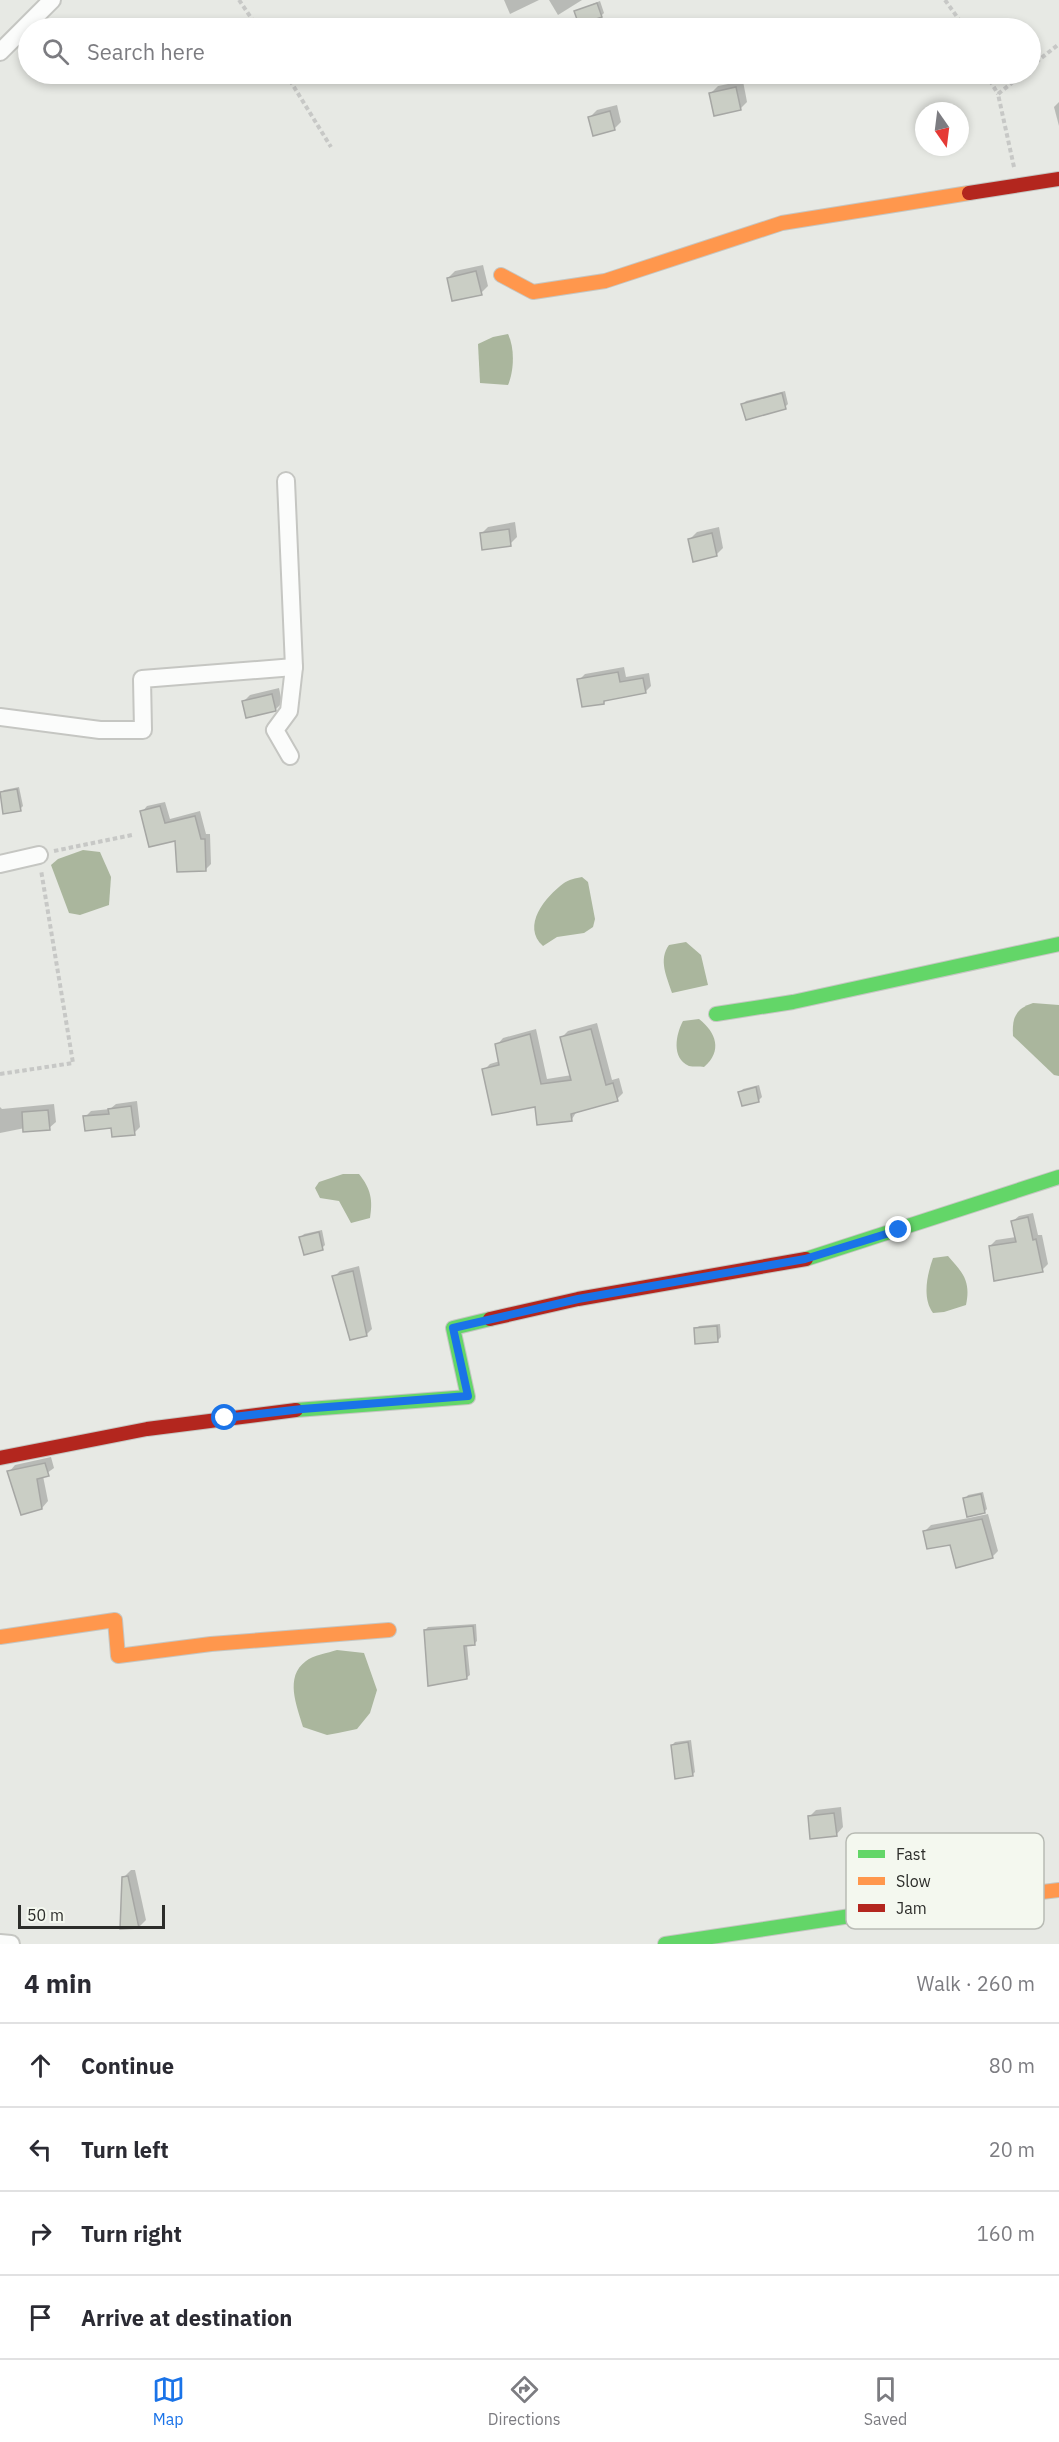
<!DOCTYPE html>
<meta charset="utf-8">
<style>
body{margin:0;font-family:"IBM Plex Sans",sans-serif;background:#f2f2f3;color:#2b2b33}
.compass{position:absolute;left:915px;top:102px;width:54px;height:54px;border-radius:50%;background:#fff;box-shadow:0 3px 9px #0003;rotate:166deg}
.scale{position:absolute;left:18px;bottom:15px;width:147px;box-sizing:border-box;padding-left:6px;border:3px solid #2c2d2a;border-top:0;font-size:16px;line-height:21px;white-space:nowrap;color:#2c2d2a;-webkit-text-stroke:4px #f4f8ef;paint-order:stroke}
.stop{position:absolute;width:18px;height:18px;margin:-14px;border:4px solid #1a73e8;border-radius:50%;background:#fff}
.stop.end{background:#1a73e8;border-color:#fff;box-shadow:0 2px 6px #0008}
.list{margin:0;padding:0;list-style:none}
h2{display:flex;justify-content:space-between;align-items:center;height:78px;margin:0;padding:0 24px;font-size:26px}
h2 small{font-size:20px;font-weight:400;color:#7c7c81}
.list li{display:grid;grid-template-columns:39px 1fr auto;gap:18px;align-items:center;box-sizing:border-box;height:84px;padding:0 24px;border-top:2px solid #e1e1e2}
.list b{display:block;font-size:22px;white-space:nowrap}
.list em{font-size:20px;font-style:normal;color:#7c7c81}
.icon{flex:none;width:33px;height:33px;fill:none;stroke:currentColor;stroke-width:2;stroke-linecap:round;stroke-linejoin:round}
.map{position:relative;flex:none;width:1059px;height:1944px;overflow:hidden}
.search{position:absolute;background:#fff;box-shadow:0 3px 9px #0003;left:18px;right:18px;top:18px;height:66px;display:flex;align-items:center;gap:15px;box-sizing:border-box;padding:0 21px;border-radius:33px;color:#7c7c81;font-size:22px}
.sheet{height:414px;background:#fff}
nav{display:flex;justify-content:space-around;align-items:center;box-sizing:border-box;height:84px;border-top:2px solid #e1e1e2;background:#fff;font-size:16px;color:#7c7c81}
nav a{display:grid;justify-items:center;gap:3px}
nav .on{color:#1a73e8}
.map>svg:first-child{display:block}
.water{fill:#aab69d}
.shadow{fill:#0003}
.building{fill:#cacec5;stroke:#a6a7a4;stroke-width:1.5}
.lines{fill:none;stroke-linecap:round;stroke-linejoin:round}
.street-casing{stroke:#c5c6c2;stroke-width:20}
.fast-casing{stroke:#c5c6c2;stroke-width:16}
.slow-casing{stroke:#c5c6c2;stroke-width:16}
.jam-casing{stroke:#c5c6c2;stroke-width:16}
.path{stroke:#c7c8c6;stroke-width:4;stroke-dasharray:4.5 3;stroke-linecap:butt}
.street{stroke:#fbfcfb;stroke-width:16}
.fast{stroke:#63d668;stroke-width:14}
.slow{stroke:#ff974d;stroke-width:14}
.jam{stroke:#b3261e;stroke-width:14}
.route{stroke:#1a73e8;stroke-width:8}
.key{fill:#f4f8ef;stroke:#b8bbb4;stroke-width:1.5}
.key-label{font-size:16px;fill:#2c2d2a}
</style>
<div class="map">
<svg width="1059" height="1944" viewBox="0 0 1059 1944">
<rect width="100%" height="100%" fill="#e7e9e4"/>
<g class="water">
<path d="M508 334C515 348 514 371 508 385L480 383 478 344 493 337Z"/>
<path d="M83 850 100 852 111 877 109 905 80 915 69 913 51 865 58 859Z"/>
<path d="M582 877 588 882 595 919 593 927 584 933 557 937 543 946C521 926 545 897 564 883 568 880 576 878 582 877Z"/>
<path d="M686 942 701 955 708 985 672 993C667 977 658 960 669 945Z"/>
<path d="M1033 1003 1059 1005V1076L1054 1075 1013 1036C1012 1018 1015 1009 1033 1003Z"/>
<path d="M699 1019C716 1032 723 1051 704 1067 700 1066 693 1067 689 1066 671 1058 676 1034 683 1021Z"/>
<path d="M343 1174H359C371 1189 373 1200 370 1218L351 1223 339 1201 320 1198 315 1188 319 1182Z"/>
<path d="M948 1256C963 1273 971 1281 966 1305L944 1312 933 1313C922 1298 927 1275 933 1258Z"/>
<path d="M337 1650 364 1653 377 1690 370 1713 357 1729 338 1733 327 1735 303 1727C297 1706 284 1677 306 1661 313 1655 328 1653 337 1650Z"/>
</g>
<g class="shadow">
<path d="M504 0H539L510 14Z"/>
<path d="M549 0H582L558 15Z"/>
<path d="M600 1 604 13 601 16 576 11Z"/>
<path d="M743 81 747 102 740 109 711 93 718 86Z"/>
<path d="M1059 102V126L1054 107Z"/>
<path d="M617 105 621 122 614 129 590 117 597 110Z"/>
<path d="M483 265 488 286 481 293 448 278 455 271Z"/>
<path d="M785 391 788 404 785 407 743 404 746 401Z"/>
<path d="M515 522 517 537 510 544 481 534 488 527Z"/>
<path d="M719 527 723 548 716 555 690 539 697 532Z"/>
<path d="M624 667 626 677 649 673 651 686 645 692 608 699 604 702 579 680 585 674Z"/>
<path d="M279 688 282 703 275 710 243 702 250 695Z"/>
<path d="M19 787 23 806 20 809 1 793 4 790Z"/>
<path d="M165 802 170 819 200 811 206 834H210L211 864 206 869 177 839 142 812 147 806Z"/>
<path d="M597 1023 612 1080 619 1078 623 1093 617 1099 577 1111 572 1119 536 1106 484 1070 490 1064 500 1061 497 1045 503 1038 536 1029 547 1079 572 1075 562 1037 568 1031Z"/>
<path d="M759 1085 762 1097 759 1100 740 1092 743 1089Z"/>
<path d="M137 1101 140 1127 134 1133 85 1117 91 1111 110 1109 116 1104Z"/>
<path d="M54 1104 56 1122 49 1128H25L0 1133V1107L2 1109Z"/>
<path d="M1033 1213 1038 1235H1042L1048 1264 1042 1270 990 1246 996 1240 1016 1237 1013 1221 1019 1216Z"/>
<path d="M322 1230 325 1245 322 1248 301 1237 304 1234Z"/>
<path d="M359 1266 372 1329 366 1335 334 1277 340 1271Z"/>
<path d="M720 1324 721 1337 718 1340 696 1329 699 1326Z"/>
<path d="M51 1457 54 1468 43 1476 48 1501 42 1508 9 1472 15 1465Z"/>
<path d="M983 1492 987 1509 984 1512 969 1515V1518L988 1514 998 1551 992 1557 951 1543 925 1531 931 1525 969 1518 965 1499 968 1495Z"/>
<path d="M476 1624 477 1641 474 1644 467 1645 470 1675 466 1678 425 1630 428 1627Z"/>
<path d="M691 1740 695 1772 692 1775 672 1745 675 1742Z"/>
<path d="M841 1807 843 1827 836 1835 809 1817 816 1810Z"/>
<path d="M131 1870H135L146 1920 139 1927 122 1928 124 1877Z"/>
</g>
<g class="building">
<path d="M597 3 602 17 579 25 574 11Z"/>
<path d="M736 87 741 110 714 116 709 93Z"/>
<path d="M610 111 615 130 593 136 588 117Z"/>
<path d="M476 271 482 295 452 301 447 278Z"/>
<path d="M782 393 786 409 746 420 741 404Z"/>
<path d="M509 529 511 546 482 550 480 533Z"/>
<path d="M712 533 717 556 693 562 688 539Z"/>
<path d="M618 672 620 682 643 678 646 693 604 701V704L582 707 577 679Z"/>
<path d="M272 694 276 711 246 718 242 701Z"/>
<path d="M17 789 21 811 3 814 0 792Z"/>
<path d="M160 806 165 823 195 816 201 839H205L206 871 177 872 175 841 149 847 140 811Z"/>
<path d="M591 1029 606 1085 613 1083 618 1101 571 1114 572 1121 537 1125 535 1107 492 1115 482 1069 499 1065 495 1044 530 1034 541 1084 571 1080 560 1037Z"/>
<path d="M756 1087 759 1102 742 1106 738 1092Z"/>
<path d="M131 1106 135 1135 112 1137 111 1128 85 1131 83 1116 109 1114 108 1109Z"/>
<path d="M48 1110 50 1130 23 1132 22 1112Z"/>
<path d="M1028 1217 1033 1240 1036 1239 1043 1272 994 1281 989 1246 1016 1242 1011 1221Z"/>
<path d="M319 1232 323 1250 304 1255 299 1237Z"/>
<path d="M353 1271 367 1336 350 1340 332 1276Z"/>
<path d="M717 1326 718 1342 695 1344 694 1328Z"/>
<path d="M45 1463 49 1476 37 1479 42 1509 21 1515 7 1471Z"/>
<path d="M981 1494 985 1513 967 1517 963 1498Z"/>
<path d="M982 1519 993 1558 956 1568 950 1545 927 1549 923 1531Z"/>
<path d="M473 1626 475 1645 464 1646 467 1679 428 1686 424 1630Z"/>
<path d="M688 1742 693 1776 675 1779 671 1745Z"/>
<path d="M834 1813 837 1836 810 1839 808 1816Z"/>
<path d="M128 1876 139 1928 120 1929 122 1877Z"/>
</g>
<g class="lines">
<defs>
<g id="street">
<path d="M0 52 52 0"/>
<path d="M286 481 294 667 289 711 275 730 290 756"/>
<path d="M0 717 100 730H143L142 679 294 667"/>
<path d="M0 864 39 855"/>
<path d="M0 1943 11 1944"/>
</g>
<g id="fast">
<path d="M716 1014 793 1002 1059 944"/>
<path d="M806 1259 1059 1177"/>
<path d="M296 1410 468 1397 453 1328 490 1319"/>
<path d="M665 1944 877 1912 969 1901"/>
</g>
<g id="slow">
<path d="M501 275 533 292 605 281 782 223 969 193"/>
<path d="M0 1637 115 1620 118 1656 211 1644 389 1630"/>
<path d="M969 1901 1059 1890"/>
</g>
<g id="jam">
<path d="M969 193 1059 179"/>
<path d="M490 1319 578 1299 806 1259"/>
<path d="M0 1458 147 1429 296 1410"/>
</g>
</defs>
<use href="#street" class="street-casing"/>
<use href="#fast" class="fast-casing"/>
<use href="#slow" class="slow-casing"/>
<use href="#jam" class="jam-casing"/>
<g class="path">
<path d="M239 0 258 28"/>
<path d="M945 0 965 28"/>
<path d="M1030 67 1059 44"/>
<path d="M286 74 331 147"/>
<path d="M986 74 998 94"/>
<path d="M1014 167 998 94 1023 74"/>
<path d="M54 851 132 835"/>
<path d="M0 1074 73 1063 41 870"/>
</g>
<use href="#street" class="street"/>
<use href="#fast" class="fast"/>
<use href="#slow" class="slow"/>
<use href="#jam" class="jam"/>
</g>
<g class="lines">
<path class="route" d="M225 1418 302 1409 468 1396 453 1328 578 1299 805 1259 899 1230"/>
</g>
<rect x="846" y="1833" width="198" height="96" rx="9" class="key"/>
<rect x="858" y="1850" width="27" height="8" fill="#63d668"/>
<rect x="858" y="1877" width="27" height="8" fill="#ff974d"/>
<rect x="858" y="1904" width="27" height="8" fill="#b3261e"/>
<g class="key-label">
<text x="896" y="1860">Fast</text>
<text x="896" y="1887">Slow</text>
<text x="896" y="1914">Jam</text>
</g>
</svg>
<svg class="compass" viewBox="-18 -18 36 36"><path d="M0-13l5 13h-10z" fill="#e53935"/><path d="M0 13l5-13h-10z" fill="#7c7c81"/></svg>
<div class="scale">50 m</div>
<div class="stop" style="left:225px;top:1418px"></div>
<div class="stop end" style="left:899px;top:1230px"></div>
<div class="search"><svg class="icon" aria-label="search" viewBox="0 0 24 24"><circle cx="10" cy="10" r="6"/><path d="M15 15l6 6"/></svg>Search here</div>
</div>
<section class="sheet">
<h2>4 min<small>Walk · 260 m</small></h2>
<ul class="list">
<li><svg class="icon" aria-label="ahead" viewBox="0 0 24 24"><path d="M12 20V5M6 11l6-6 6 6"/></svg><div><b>Continue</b></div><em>80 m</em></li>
<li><svg class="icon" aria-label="left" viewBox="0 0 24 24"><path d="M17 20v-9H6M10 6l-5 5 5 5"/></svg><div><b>Turn left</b></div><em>20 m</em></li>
<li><svg class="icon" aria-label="right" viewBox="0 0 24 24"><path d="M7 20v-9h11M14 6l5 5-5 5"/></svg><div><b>Turn right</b></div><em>160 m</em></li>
<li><svg class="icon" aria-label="arrive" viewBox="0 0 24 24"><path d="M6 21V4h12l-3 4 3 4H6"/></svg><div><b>Arrive at destination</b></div></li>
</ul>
</section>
<nav>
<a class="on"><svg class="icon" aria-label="map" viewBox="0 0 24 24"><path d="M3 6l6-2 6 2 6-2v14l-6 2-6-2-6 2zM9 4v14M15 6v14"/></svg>Map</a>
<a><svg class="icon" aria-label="directions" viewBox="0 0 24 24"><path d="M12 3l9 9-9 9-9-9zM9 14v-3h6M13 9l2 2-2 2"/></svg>Directions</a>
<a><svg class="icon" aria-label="saved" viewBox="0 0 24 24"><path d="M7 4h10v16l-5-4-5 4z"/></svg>Saved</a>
</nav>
